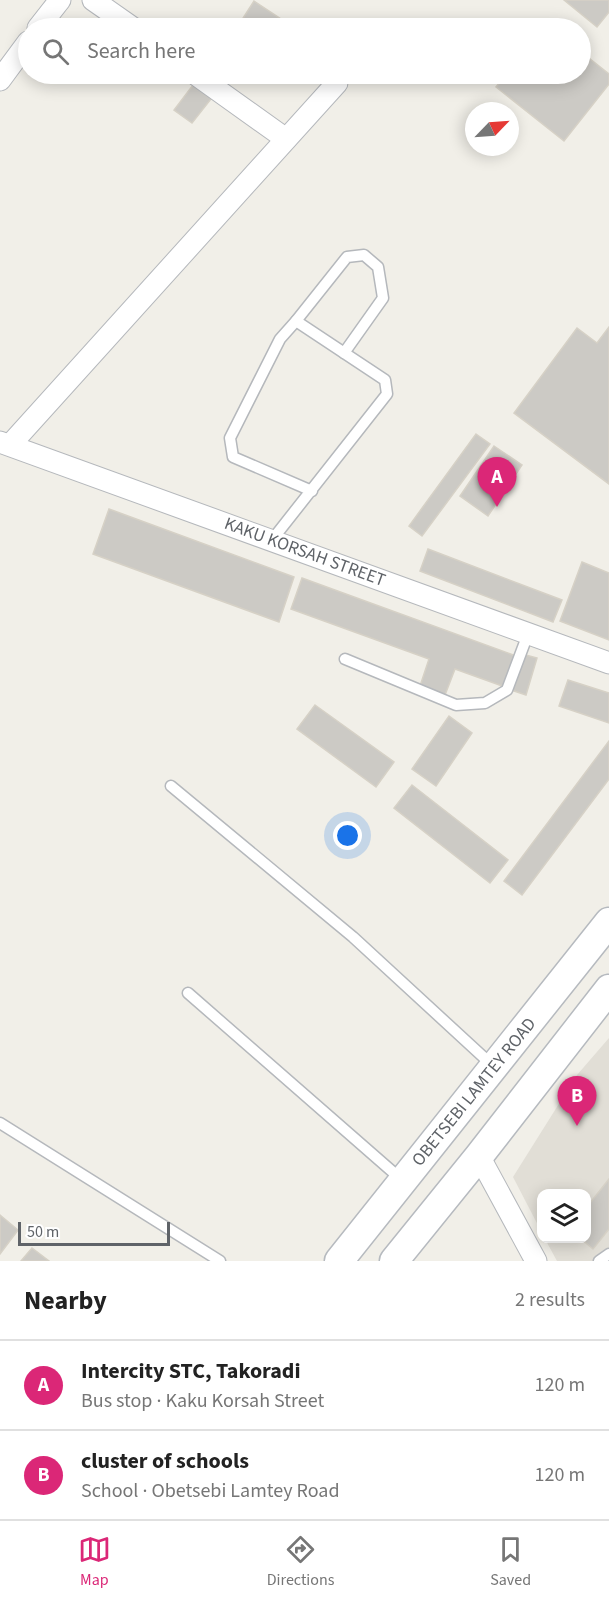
<!DOCTYPE html>
<meta charset="utf-8">
<style>
body{margin:0;font-family:"Source Sans 3",sans-serif;background:#f6f6f6;color:#222}
.controls{position:absolute;right:18px;bottom:18px;display:grid;overflow:hidden;border-radius:12px;box-shadow:0 3px 15px #0003}
.controls button{width:54px;height:54px;display:grid;place-items:center;padding:0;border:0;border-bottom:2px solid #e0e0e0;background:#fff;color:#222;font:30px sans-serif}
.compass{position:absolute;left:465px;top:102px;width:54px;height:54px;border-radius:50%;background:#fff;box-shadow:0 3px 15px #0003;rotate:65deg}
.scale{position:absolute;left:18px;bottom:15px;width:152px;box-sizing:border-box;padding-left:6px;border:3px solid #5f6368;border-top:0;font-size:16px;line-height:21px;white-space:nowrap;color:#5f6368;-webkit-text-stroke:4px #fff;paint-order:stroke}
.you{position:absolute;left:348px;top:836px;width:21px;height:21px;margin:-15px;border:4px solid #fff;border-radius:50%;background:#1a73e8;box-shadow:0 0 0 9px #1a73e833}
.badge{display:grid;place-items:center;width:39px;height:39px;border-radius:50%;background:#db2777;color:#fff;font-size:20px;font-weight:700}
.pin{position:absolute;translate:-50% -50px;filter:drop-shadow(0 2px 3px #0008)}
.pin::after{content:'';position:absolute;top:32px;width:21px;height:18px;background:inherit;clip-path:polygon(0 0,100% 0,50% 100%)}
.list{margin:0;padding:0;list-style:none}
h2{display:flex;justify-content:space-between;align-items:center;height:78px;margin:0;padding:0 24px;font-size:26px}
h2 small{font-size:20px;font-weight:400;color:#767676}
.list li{display:grid;grid-template-columns:39px 1fr auto;gap:18px;align-items:center;box-sizing:border-box;height:90px;padding:0 24px;border-top:2px solid #e0e0e0}
.list b{display:block;font-size:22px;white-space:nowrap}
.list p{margin:0;font-size:20px;white-space:nowrap;color:#767676}
.list em{font-size:20px;font-style:normal;color:#767676}
.icon{flex:none;width:33px;height:33px;fill:none;stroke:currentColor;stroke-width:2;stroke-linecap:round;stroke-linejoin:round}
.map{position:relative;flex:none;width:609px;height:1261px;overflow:hidden}
.search{position:absolute;background:#fff;box-shadow:0 3px 15px #0003;left:18px;right:18px;top:18px;height:66px;display:flex;align-items:center;gap:15px;box-sizing:border-box;padding:0 21px;border-radius:33px;color:#767676;font-size:22px}
.sheet{height:258px;background:#fff}
nav{display:flex;justify-content:space-around;align-items:center;box-sizing:border-box;height:84px;border-top:2px solid #e0e0e0;background:#fff;font-size:16px;color:#767676}
nav a{display:grid;justify-items:center;gap:3px}
nav .on{color:#db2777}
.map>svg:first-child{display:block}
.education{fill:#e1ded6}
.building{fill:#cccac5;stroke:#d6d1c6;stroke-width:1.5}
.lines{fill:none;stroke-linecap:round;stroke-linejoin:round}
.lane-casing{stroke:#b5b8bc;stroke-width:13}
.street-casing{stroke:#b5b8bc;stroke-width:23}
.secondary-casing{stroke:#b6babf;stroke-width:31}
.lane{stroke:#fff;stroke-width:10}
.street{stroke:#fff;stroke-width:21}
.secondary{stroke:#fff;stroke-width:28}
.labels{text-anchor:middle;dominant-baseline:central;stroke-width:4.5;stroke-linejoin:round;paint-order:stroke}
.street-label{font-size:18px;fill:#5f6368;stroke:#fff}
</style>
<div class="map">
<svg width="609" height="1261" viewBox="0 0 609 1261">
<rect width="100%" height="100%" fill="#f1efe8"/>
<path class="education" d="M609 1038V1261H557L545 1239 586 1238V1194H542L541 1231 513 1177 577 1075Z"/>
<g class="building">
<path d="M564 0H609V12L597 27Z"/>
<path d="M254 1 281 19 275 28H242L238 26Z"/>
<path d="M580 51 609 74V84L564 141 496 87 507 74H580Z"/>
<path d="M193 85 211 99 192 123 174 110Z"/>
<path d="M609 327V484L514 413 577 328 597 343Z"/>
<path d="M476 434 490 444 422 536 409 526Z"/>
<path d="M494 446 522 465 488 516 460 496Z"/>
<path d="M109 509 294 577 279 622 93 554Z"/>
<path d="M428 549 562 600 553 622 420 571Z"/>
<path d="M582 562 609 573V640L560 621Z"/>
<path d="M302 578 516 656 505 687 455 669 445 695 420 686 429 659 291 609Z"/>
<path d="M522 654 537 658 526 695 511 690Z"/>
<path d="M568 680 609 693V723L559 706Z"/>
<path d="M315 705 394 762 376 787 297 729Z"/>
<path d="M449 716 472 733 436 786 412 769Z"/>
<path d="M609 741V779L522 895 504 881Z"/>
<path d="M412 785 508 860 490 883 394 808Z"/>
<path d="M609 1179V1229L593 1249 580 1238H586V1208Z"/>
<path d="M0 1215 18 1230 0 1254Z"/>
<path d="M32 1248 49 1261H21Z"/>
</g>
<g class="lines">
<defs>
<g id="lane">
<path d="M296 321 347 257 364 255 378 267 383 298 344 353"/>
<path d="M272 540 387 394 385 380 296 321 280 339 230 438 233 457 312 491"/>
<path d="M345 659 456 705 485 703 507 690 528 634"/>
<path d="M171 786 353 937 492 1065"/>
<path d="M188 993 402 1180"/>
<path d="M0 1123 220 1261"/>
<path d="M599 1261 609 1254"/>
</g>
<g id="street">
<path d="M93 0 133 28"/>
<path d="M38 28 60 0"/>
<path d="M195 74 286 139"/>
<path d="M0 80 28 42"/>
<path d="M0 442 609 663"/>
<path d="M10 445 337 83"/>
<path d="M479 1156 536 1261"/>
</g>
<g id="secondary">
<path d="M339 1261 609 922"/>
<path d="M394 1261 479 1156 609 989"/>
</g>
</defs>
<use href="#lane" class="lane-casing"/>
<use href="#street" class="street-casing"/>
<use href="#secondary" class="secondary-casing"/>
<use href="#lane" class="lane"/>
<use href="#street" class="street"/>
<use href="#secondary" class="secondary"/>
</g>
<g class="labels">
<g class="street-label">
<text transform="translate(305 552) rotate(20)">KAKU KORSAH STREET</text>
<text transform="translate(474 1092) rotate(-51)">OBETSEBI LAMTEY ROAD</text>
</g>
</g>
</svg>
<div class="controls">
<button><svg class="icon" aria-label="layers" viewBox="0 0 24 24"><path d="M12 4l9 5-9 5-9-5zM3 14l9 5 9-5"/></svg></button>
</div>
<svg class="compass" viewBox="-18 -18 36 36"><path d="M0-13l5 13h-10z" fill="#e53935"/><path d="M0 13l5-13h-10z" fill="#767676"/></svg>
<div class="scale">50 m</div>
<div class="you"></div>
<div class="pin badge" style="left:497px;top:507px">A</div>
<div class="pin badge" style="left:577px;top:1126px">B</div>
<div class="search"><svg class="icon" aria-label="search" viewBox="0 0 24 24"><circle cx="10" cy="10" r="6"/><path d="M15 15l6 6"/></svg>Search here</div>
</div>
<section class="sheet">
<h2>Nearby<small>2 results</small></h2>
<ul class="list">
<li><span class="badge">A</span><div><b>Intercity STC, Takoradi</b><p>Bus stop · Kaku Korsah Street</p></div><em>120 m</em></li>
<li><span class="badge">B</span><div><b>cluster of schools</b><p>School · Obetsebi Lamtey Road</p></div><em>120 m</em></li>
</ul>
</section>
<nav>
<a class="on"><svg class="icon" aria-label="map" viewBox="0 0 24 24"><path d="M3 6l6-2 6 2 6-2v14l-6 2-6-2-6 2zM9 4v14M15 6v14"/></svg>Map</a>
<a><svg class="icon" aria-label="directions" viewBox="0 0 24 24"><path d="M12 3l9 9-9 9-9-9zM9 14v-3h6M13 9l2 2-2 2"/></svg>Directions</a>
<a><svg class="icon" aria-label="saved" viewBox="0 0 24 24"><path d="M7 4h10v16l-5-4-5 4z"/></svg>Saved</a>
</nav>
